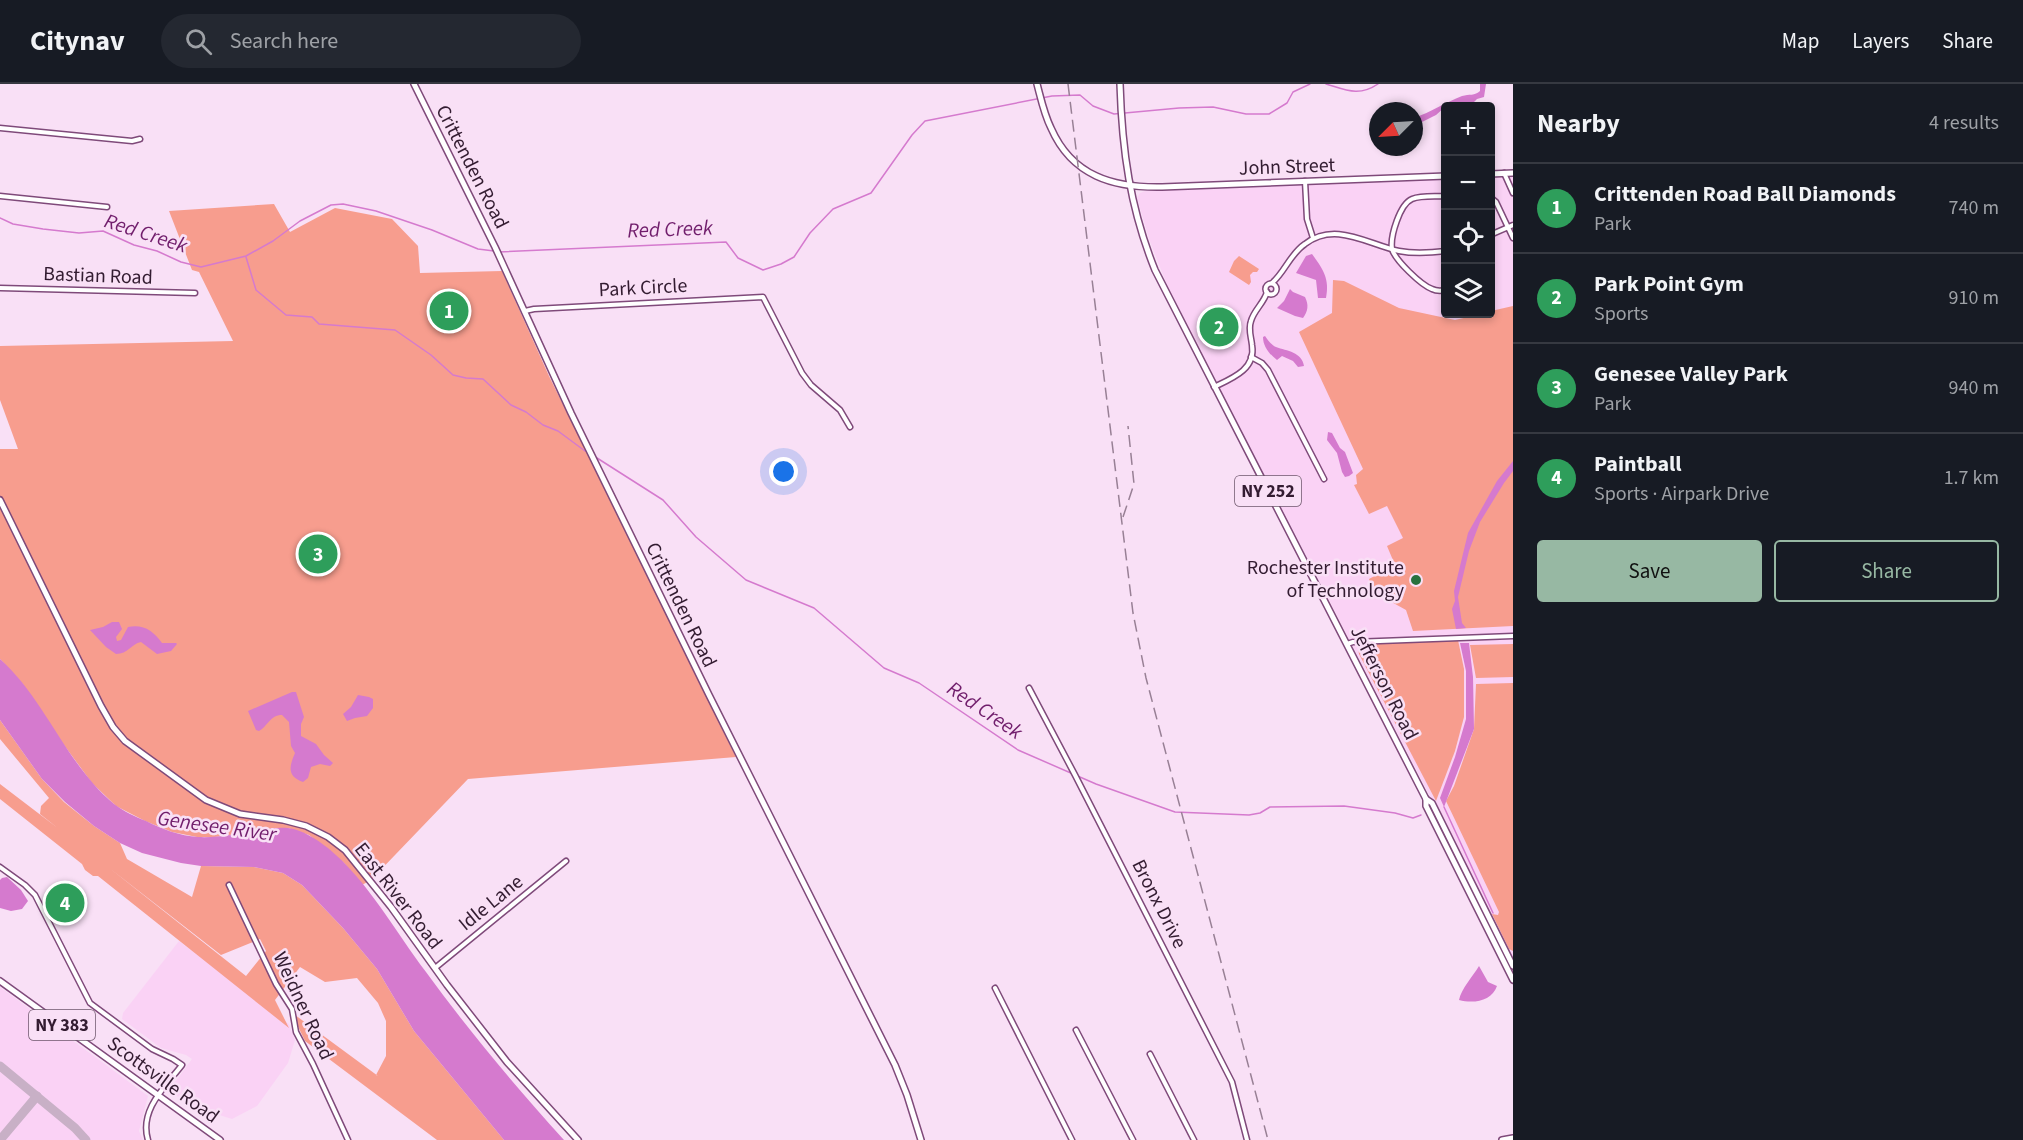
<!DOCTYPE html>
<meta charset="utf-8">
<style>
body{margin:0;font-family:"Source Sans 3",sans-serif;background:#242831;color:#f1f3f6}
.controls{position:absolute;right:18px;top:18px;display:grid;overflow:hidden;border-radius:6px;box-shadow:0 3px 9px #0003}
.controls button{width:54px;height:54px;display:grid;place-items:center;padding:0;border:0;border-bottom:2px solid #363941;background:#171b24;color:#f1f3f6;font:30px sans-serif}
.compass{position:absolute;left:1369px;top:18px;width:54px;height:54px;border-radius:50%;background:#171b24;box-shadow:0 3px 9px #0003;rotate:246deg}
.you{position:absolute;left:784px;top:388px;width:21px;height:21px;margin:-15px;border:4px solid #fff;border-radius:50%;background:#1a73e8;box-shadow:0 0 0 9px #1a73e833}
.badge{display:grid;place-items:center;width:39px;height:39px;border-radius:50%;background:#97b8a3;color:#fff;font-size:20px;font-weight:700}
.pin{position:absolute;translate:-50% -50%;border:3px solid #fff;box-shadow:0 2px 6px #0006}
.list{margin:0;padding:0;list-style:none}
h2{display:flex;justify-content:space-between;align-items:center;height:78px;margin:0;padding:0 24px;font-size:26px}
h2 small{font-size:20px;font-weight:400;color:#9ea1a6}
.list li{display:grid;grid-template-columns:39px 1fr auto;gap:18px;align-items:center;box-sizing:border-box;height:90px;padding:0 24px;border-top:2px solid #363941}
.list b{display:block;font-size:22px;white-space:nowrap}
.list p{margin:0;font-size:20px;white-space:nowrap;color:#9ea1a6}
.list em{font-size:20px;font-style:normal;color:#9ea1a6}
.actions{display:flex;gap:12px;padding:18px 24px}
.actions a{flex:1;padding:14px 0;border:2px solid #97b8a3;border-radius:6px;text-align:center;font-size:21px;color:#97b8a3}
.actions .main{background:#97b8a3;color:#111}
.icon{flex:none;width:33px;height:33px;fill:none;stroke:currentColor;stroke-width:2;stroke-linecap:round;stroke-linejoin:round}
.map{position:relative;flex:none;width:1513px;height:1056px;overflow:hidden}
header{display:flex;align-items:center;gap:36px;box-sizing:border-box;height:84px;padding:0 30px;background:#171b24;border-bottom:2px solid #363941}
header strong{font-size:28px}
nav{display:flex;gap:33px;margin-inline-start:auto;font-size:21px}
.search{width:420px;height:54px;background:#242831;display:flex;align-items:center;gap:15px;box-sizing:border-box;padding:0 21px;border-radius:33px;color:#9ea1a6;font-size:22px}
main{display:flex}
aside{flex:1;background:#171b24}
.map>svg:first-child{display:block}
.built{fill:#fad2f5}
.green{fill:#f79d8e;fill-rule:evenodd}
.water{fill:#d57ace}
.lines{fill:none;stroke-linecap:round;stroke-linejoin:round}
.stream{stroke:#d57ace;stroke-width:1.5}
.taxiway{stroke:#c8b0c6;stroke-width:9}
.street-casing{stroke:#7f4a7a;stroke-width:7}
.secondary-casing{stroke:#7f4a7a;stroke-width:8}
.primary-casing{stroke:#7f4a7a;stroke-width:8}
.street{stroke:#fff;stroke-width:4}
.secondary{stroke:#fff;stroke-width:5}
.primary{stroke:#fff;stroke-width:5}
.rail{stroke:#988095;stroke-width:1.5;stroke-dasharray:12 6;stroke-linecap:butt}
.poi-dot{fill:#29713e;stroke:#f9e0f6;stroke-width:2}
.labels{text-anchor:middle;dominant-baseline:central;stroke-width:5;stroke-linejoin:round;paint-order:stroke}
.shield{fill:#f9e0f6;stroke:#6e576c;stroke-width:1.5}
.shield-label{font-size:18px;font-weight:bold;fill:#331c31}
.street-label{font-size:20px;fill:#331c31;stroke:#f9e0f6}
.poi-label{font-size:20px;fill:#331c31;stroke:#f9e0f6;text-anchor:end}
.water-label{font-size:21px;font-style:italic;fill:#711e6c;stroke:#f9e0f6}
</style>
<header>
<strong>Citynav</strong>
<div class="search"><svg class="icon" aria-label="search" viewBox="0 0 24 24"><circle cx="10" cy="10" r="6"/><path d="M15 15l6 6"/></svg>Search here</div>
<nav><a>Map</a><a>Layers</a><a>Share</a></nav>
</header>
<main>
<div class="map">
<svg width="1513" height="1056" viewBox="0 0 1513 1056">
<rect width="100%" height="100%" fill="#f9e0f6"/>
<g class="built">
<path d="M1513 92V874L1167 201 1149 155 1137 114 1140 109 1145 107 1445 95 1446 230H1490L1491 93Z"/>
<path d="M179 857 289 940 295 956 288 979 257 1022 232 1035 216 1030 210 1037 169 1006 192 975 186 971 161 964 122 935 123 929Z"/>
<path d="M0 903 148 1012 139 1047 143 1056H0Z"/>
</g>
<g class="green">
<path d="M274 120 290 148 335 124 392 135 418 162 420 189 502 187 549 292 736 673 468 695 371 796 362 801 344 779 309 751 288 744 215 753H197L172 748 145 737 116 722 92 699 61 657 22 599 0 575V365H18L0 316V262L233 257 199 188 192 186 169 127Z"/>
<path d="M1239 172 1259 185 1257 188H1253L1250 191 1251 198 1249 201 1229 188 1234 177Z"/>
<path d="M1333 196 1344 197 1399 224 1455 236 1481 230H1490L1491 227 1513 222V542L1413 547 1406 526 1379 511 1380 507H1373L1369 495 1395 481 1387 462 1403 454 1387 422 1369 430 1354 401 1357 400 1356 391 1363 385 1299 248 1332 229Z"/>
<path d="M1458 556 1464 585V633L1455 667 1436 717 1359 570 1358 563 1365 560Z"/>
<path d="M1513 560V593L1476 594 1470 561Z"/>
<path d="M1513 599V867L1509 865 1492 830 1498 831 1499 828 1446 717 1454 702 1474 645 1476 600Z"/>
<path d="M0 636 42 695 64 718 94 742 120 759 127 775 192 813 201 782 254 783 283 789 302 801 343 844 377 885 414 947 504 1056H437L305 957 291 928 378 992 376 991 386 972V937L378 919 357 894 325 898 300 883 275 916 289 944 98 792H93L85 786 82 780 0 715V700L59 745 40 730 41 722 49 714 0 655ZM108 783 221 871 260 855 266 867 246 892Z"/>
<path d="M71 804 82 816 61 835 50 823 59 813Z"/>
</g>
<g class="water">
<path d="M1480 0H1486L1484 13 1477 15 1470 22H1446L1436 31 1414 42V34C1431 28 1446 18 1462 12 1469 10 1475 12 1480 7Z"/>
<path d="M1312 170C1323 185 1330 195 1326 214H1318L1316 196 1296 189 1306 172Z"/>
<path d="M1290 205 1293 208 1305 213C1309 221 1308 227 1303 234L1295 232 1277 224 1284 217Z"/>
<path d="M1265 252C1268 256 1271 261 1276 263 1287 267 1302 268 1304 282L1298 283 1293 277 1282 272 1277 276C1269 270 1263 262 1263 253Z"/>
<path d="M1328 348 1332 349 1340 364 1345 368 1353 389 1349 392 1345 393 1342 388 1337 369 1327 356Z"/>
<path d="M1513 377V387L1504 399 1480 438 1469 467 1458 513 1462 539 1466 544 1456 545 1452 525 1455 517 1454 507 1468 449 1497 397Z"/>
<path d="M112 538H119L122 545 116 553 117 557 121 556 128 543C144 540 153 547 162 559H176L177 560 171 567 157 570 141 558C131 560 128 570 116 570L106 563 90 546 103 543Z"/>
<path d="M1460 559H1469L1473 593 1474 645 1444 723 1440 714 1455 673 1466 635V587Z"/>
<path d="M0 575C45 615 66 680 114 720 123 727 136 733 146 737 162 745 180 752 198 753 217 754 237 750 256 747 266 745 278 743 288 744 303 746 316 755 328 764 368 797 395 847 426 888 469 947 515 1002 564 1056H504L414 947 377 885 343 844 302 801 283 789 254 783 201 782 181 779 142 769 120 759 94 742 65 718 42 695 0 636Z"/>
<path d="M292 608H296L304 633 301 640V652L316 660 324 671 333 679 330 682 320 680 311 683 308 694 303 698C287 692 289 683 295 669L291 662 289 638 282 631C270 631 268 642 259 647L256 646 248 627Z"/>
<path d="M358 611 369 613 373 615V624L367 632 355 634 347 637 343 630 351 623Z"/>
<path d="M7 793 21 806 28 817 22 825 11 827 0 824V796L2 794Z"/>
<path d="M1479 882 1488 898 1497 902C1492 917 1474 920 1459 916 1461 905 1473 892 1479 882Z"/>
</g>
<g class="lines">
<g class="stream">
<path d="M1326 0C1346 6 1359 13 1378 0"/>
<path d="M0 134 13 140 43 145 79 149 103 147 134 161 157 167 181 178 201 183 246 172 273 157 300 137 331 121 343 120 376 127 432 146 478 165 494 167"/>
<path d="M499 168 726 158 738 174 763 186 781 180 794 173 810 149 833 125 871 109 912 51 925 37 1052 12 1080 11 1093 22 1114 30 1179 24 1213 23 1246 30H1269L1287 19 1293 8 1310 0"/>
<path d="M246 173 256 206 286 231 312 233 319 240 395 246 431 271 453 291 466 294 483 295 511 321 526 328 543 341 558 347 585 367"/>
<path d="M597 374 663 416 696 453 746 496 814 524 884 584 919 599 1018 666 1096 700 1175 728 1249 731 1260 729 1270 723 1344 722 1395 729 1413 734 1421 731"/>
<path d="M1444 723 1493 829"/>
</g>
<g class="taxiway">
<path d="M0 982 75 1044 86 1056"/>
<path d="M0 1056 37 1012"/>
</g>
<defs>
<g id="street">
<path d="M0 44 132 57 140 55"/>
<path d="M1504 89 1513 109"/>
<path d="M1305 97 1307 135 1313 154"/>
<path d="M0 112 107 123"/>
<path d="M1446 112C1435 113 1422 111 1412 115 1400 120 1390 152 1392 165 1395 176 1421 201 1432 205 1436 207 1441 207 1446 206"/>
<path d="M1490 113 1496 118 1513 154"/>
<path d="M1490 151 1513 141"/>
<path d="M1272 199C1285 188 1290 170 1305 160 1335 137 1367 160 1399 167 1414 170 1430 169 1446 167"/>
<circle cx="1271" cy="205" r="5.5"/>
<path d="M0 204 195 209"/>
<path d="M525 227 534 225 763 213 802 289 811 301 840 326 850 343"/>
<path d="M1251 273 1262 279 1268 286 1324 395"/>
<path d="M1214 303C1233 294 1256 285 1252 261 1251 252 1248 245 1251 237 1254 226 1264 219 1267 208"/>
<path d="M1347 560 1353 558 1513 552"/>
<path d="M1029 604 1075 691 1232 998 1247 1056"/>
<path d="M0 783 25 801 35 811 90 919 152 965 173 975 182 981C165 1003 139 1026 148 1056"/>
<path d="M229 801 276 900 292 925 296 948 313 980 348 1056"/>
<path d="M435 884 566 777"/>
<path d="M995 904 1072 1056"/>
<path d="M1076 946 1133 1056"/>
<path d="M1150 970 1194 1056"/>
</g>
<g id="secondary">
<path d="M414 0 495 163 571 329 709 611 895 981 907 1011 921 1056"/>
<path d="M1037 0C1041 15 1044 30 1051 44 1072 92 1113 104 1162 103L1446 92"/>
<path d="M1490 90 1513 89"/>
<path d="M0 416 101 622 113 643 125 657 206 716 240 730 283 736 306 742 328 753 345 766 391 823 447 901 507 978 578 1056"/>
<path d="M1502 1056 1513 1054"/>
</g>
<g id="primary">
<path d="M1120 0C1122 66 1130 124 1155 186L1426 715 1432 719 1513 882"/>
<path d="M1426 715V722L1513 896"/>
<path d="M0 897 220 1056"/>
</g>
</defs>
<use href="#street" class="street-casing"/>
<use href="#secondary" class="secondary-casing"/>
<use href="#primary" class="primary-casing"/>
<use href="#street" class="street"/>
<use href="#secondary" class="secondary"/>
<use href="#primary" class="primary"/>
<g class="rail">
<path d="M1068 0 1133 529 1146 594 1268 1056"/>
<path d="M1123 433 1134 400 1128 342"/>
</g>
</g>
<circle class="poi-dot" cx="1416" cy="496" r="6"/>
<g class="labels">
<g class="shield">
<rect x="1235" y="392" width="66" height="30" rx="4.5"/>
<rect x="29" y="926" width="66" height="30" rx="4.5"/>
</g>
<g class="shield-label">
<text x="1268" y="407">NY 252</text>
<text x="62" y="941">NY 383</text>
</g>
<g class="street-label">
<text transform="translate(472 83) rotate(63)">Crittenden Road</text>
<text transform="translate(1287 83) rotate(-2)">John Street</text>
<text transform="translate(98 192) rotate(2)">Bastian Road</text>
<text transform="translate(643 204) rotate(-3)">Park Circle</text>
<text transform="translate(681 521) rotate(64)">Crittenden Road</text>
<text transform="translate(1384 599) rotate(63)">Jefferson Road</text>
<text transform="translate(398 812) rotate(52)">East River Road</text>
<text transform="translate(491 819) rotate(-39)">Idle Lane</text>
<text transform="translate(1159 820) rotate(63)">Bronx Drive</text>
<text transform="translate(303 922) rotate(65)">Weidner Road</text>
<text transform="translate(163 996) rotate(36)">Scottsville Road</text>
</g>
<g class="poi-label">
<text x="1404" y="484">Rochester Institute<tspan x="1404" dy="23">of Technology</tspan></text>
</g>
<g class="water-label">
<text transform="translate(670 145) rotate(-2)">Red Creek</text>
<text transform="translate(146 149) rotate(18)">Red Creek</text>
<text transform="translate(985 626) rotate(34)">Red Creek</text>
<text transform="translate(217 742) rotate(8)">Genesee River</text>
</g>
</g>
</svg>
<div class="controls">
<button>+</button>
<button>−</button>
<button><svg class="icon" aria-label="locate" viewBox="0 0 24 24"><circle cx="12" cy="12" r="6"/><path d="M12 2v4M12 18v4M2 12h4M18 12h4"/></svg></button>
<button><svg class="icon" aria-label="layers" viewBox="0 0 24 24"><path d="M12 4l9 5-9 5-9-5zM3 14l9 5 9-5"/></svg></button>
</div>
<svg class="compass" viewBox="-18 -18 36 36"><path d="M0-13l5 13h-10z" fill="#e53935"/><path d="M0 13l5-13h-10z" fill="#9ea1a6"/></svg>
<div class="you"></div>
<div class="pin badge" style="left:449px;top:227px;background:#2e9e5b">1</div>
<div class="pin badge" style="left:1219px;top:243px;background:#2e9e5b">2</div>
<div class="pin badge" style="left:318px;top:470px;background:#2e9e5b">3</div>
<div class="pin badge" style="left:65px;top:819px;background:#2e9e5b">4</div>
</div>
<aside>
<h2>Nearby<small>4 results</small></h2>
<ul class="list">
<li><span class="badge" style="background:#2e9e5b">1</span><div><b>Crittenden Road Ball Diamonds</b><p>Park</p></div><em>740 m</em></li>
<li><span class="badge" style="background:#2e9e5b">2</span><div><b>Park Point Gym</b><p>Sports</p></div><em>910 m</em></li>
<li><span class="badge" style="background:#2e9e5b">3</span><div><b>Genesee Valley Park</b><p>Park</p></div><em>940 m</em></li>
<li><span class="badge" style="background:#2e9e5b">4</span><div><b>Paintball</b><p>Sports · Airpark Drive</p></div><em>1.7 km</em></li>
</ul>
<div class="actions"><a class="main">Save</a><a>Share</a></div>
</aside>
</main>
